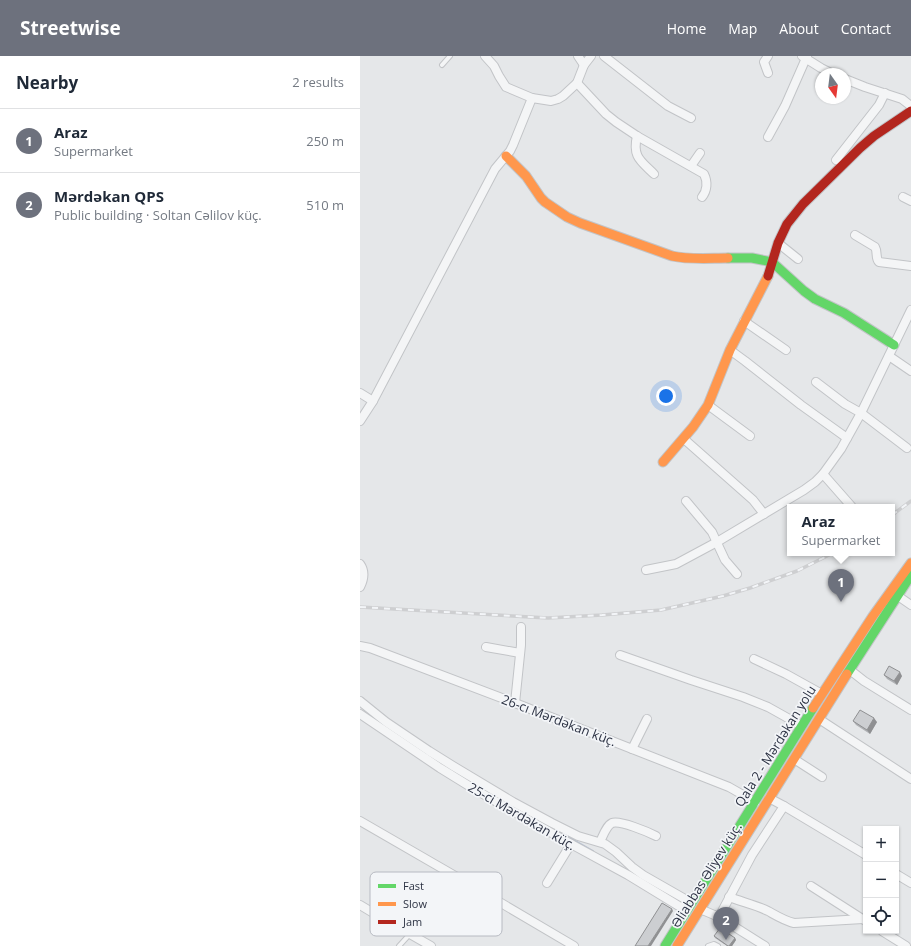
<!DOCTYPE html>
<meta charset="utf-8">
<style>
body{margin:0;font-family:"Open Sans",sans-serif;background:#f2f2f3;color:#1f2937}
.controls{position:absolute;right:12px;bottom:12px;display:grid;overflow:hidden;border-radius:0px;box-shadow:0 1px 3px #0004}
.controls button{width:36px;height:36px;display:grid;place-items:center;padding:0;border:0;border-bottom:1px solid #e0e1e3;background:#fff;color:#1f2937;font:20px sans-serif}
.compass{position:absolute;left:455px;top:12px;width:36px;height:36px;border-radius:50%;background:#fff;box-shadow:0 1px 3px #0004;rotate:166deg}
.you{position:absolute;left:306px;top:340px;width:14px;height:14px;margin:-10px;border:3px solid #fff;border-radius:50%;background:#1a73e8;box-shadow:0 0 0 6px #1a73e833}
.badge{display:grid;place-items:center;width:26px;height:26px;border-radius:50%;background:#6d717d;color:#fff;font-size:13px;font-weight:700}
.pin{position:absolute;translate:-50% -33px;filter:drop-shadow(0 1px 2px #0008)}
.pin::after{content:'';position:absolute;top:21px;width:14px;height:12px;background:inherit;clip-path:polygon(0 0,100% 0,50% 100%)}
.popup{position:absolute;left:427px;top:448px;width:108px;height:52px;box-sizing:border-box;display:grid;place-content:center;border-radius:0px;background:#fff;filter:drop-shadow(0 1px 3px #0005);font-size:13px;white-space:nowrap;color:#747a83}
.popup b{font-size:15px;color:#1f2937}
.popup::after{content:'';position:absolute;left:50%;top:100%;margin-left:-8px;border:8px solid transparent;border-top-color:#fff}
.list{margin:0;padding:0;list-style:none}
h2{display:flex;justify-content:space-between;align-items:center;height:52px;margin:0;padding:0 16px;font-size:17px}
h2 small{font-size:13px;font-weight:400;color:#747a83}
.list li{display:grid;grid-template-columns:26px 1fr auto;gap:12px;align-items:center;box-sizing:border-box;height:64px;padding:0 16px;border-top:1px solid #e0e1e3}
.list b{display:block;font-size:15px;white-space:nowrap}
.list p{margin:0;font-size:13px;white-space:nowrap;color:#747a83}
.list em{font-size:13px;font-style:normal;color:#747a83}
.icon{flex:none;width:22px;height:22px;fill:none;stroke:currentColor;stroke-width:2;stroke-linecap:round;stroke-linejoin:round}
.map{position:relative;flex:none;width:551px;height:890px;overflow:hidden}
header{display:flex;align-items:center;gap:24px;box-sizing:border-box;height:56px;padding:0 20px;background:#6d717d;color:#fff}
header strong{font-size:19px}
nav{display:flex;gap:22px;margin-inline-start:auto;font-size:14px}
main{display:flex}
aside{flex:1;background:#fff}
.map>svg:first-child{display:block}
.lines{fill:none;stroke-linecap:round;stroke-linejoin:round}
.stream{stroke:#b5c0d3;stroke-width:2}
.lane-casing{stroke:#c2c4c7;stroke-width:6}
.street-casing{stroke:#c2c4c7;stroke-width:10}
.fast-casing{stroke:#c2c4c7;stroke-width:11}
.slow-casing{stroke:#c2c4c7;stroke-width:11}
.jam-casing{stroke:#c2c4c7;stroke-width:11}
.lane{stroke:#f4f5f6;stroke-width:4}
.street{stroke:#f4f5f6;stroke-width:8}
.fast{stroke:#63d668;stroke-width:9}
.slow{stroke:#ff974d;stroke-width:9}
.jam{stroke:#b3261e;stroke-width:9}
.rail-casing{stroke:#cecfd1;stroke-width:3.5}
.rail{stroke:#f3f5f8;stroke-width:2;stroke-dasharray:6;stroke-linecap:butt}
.wall{fill:#afb1b4}
.shaded-wall{fill:#8f9092}
.building{fill:#ccced1;stroke:#8f9092}
.labels{text-anchor:middle;dominant-baseline:central;stroke-width:3.5;stroke-linejoin:round;paint-order:stroke}
.street-label{font-size:13px;fill:#2c3243;stroke:#f3f5f8}
.key{fill:#f3f5f8;stroke:#b7bac2;stroke-width:1}
.key-label{font-size:11px;fill:#2c3243}
</style>
<header>
<strong>Streetwise</strong>
<nav><a>Home</a><a>Map</a><a>About</a><a>Contact</a></nav>
</header>
<main>
<aside>
<h2>Nearby<small>2 results</small></h2>
<ul class="list">
<li><span class="badge">1</span><div><b>Araz</b><p>Supermarket</p></div><em>250 m</em></li>
<li><span class="badge">2</span><div><b>Mərdəkan QPS</b><p>Public building · Soltan Cəlilov küç.</p></div><em>510 m</em></li>
</ul>
</aside>
<div class="map">
<svg width="551" height="890" viewBox="0 0 551 890">
<rect width="100%" height="100%" fill="#e5e7e9"/>
<g class="lines">
<g class="stream">
<path d="M191 771 233 795"/>
<path d="M307 838 313 842"/>
</g>
<defs>
<g id="lane">
<path d="M82 9 90 0"/>
<path d="M39 890 50 878"/>
<path d="M348 890 354 888 358 890"/>
</g>
<g id="street">
<path d="M218 0 224 9"/>
<path d="M244 0 308 50 331 62"/>
<path d="M408 0 404 6 408 17"/>
<path d="M442 0 461 12 473 18"/>
<path d="M485 23 505 31 542 43 551 50"/>
<path d="M217 27 246 58 256 66 277 80 344 118C348 126 347 135 342 141"/>
<path d="M172 42 191 45 198 43 203 40 217 27 224 9 231 0"/>
<path d="M277 80C272 101 281 105 294 118"/>
<path d="M408 81 425 50 447 0"/>
<path d="M476 104 519 49 525 37"/>
<path d="M331 110 340 97"/>
<path d="M543 141 551 145"/>
<path d="M495 179 515 191C518 196 515 202 519 206L551 210"/>
<path d="M418 187 438 203"/>
<path d="M384 265 426 294"/>
<path d="M370 294 385 305 441 349 487 382"/>
<path d="M529 300 551 315"/>
<path d="M456 326 485 348 501 357 547 392"/>
<path d="M0 337 13 345"/>
<path d="M348 349 390 380"/>
<path d="M0 365 13 345 135 113 150 95 153 89 172 42 146 31 139 20 134 10 125 0"/>
<path d="M324 383 393 444 404 458"/>
<path d="M463 418 492 451"/>
<path d="M326 445 352 476 365 504 377 518"/>
<path d="M0 508C5 515 4 523 0 531"/>
<path d="M286 514 316 508 357 486 444 434 455 426 463 418 481 393 501 357 551 254"/>
<path d="M538 540 551 549"/>
<path d="M0 590 10 592 155 647 369 731 383 739 395 747"/>
<path d="M126 591 160 597"/>
<path d="M260 599 331 624 383 641 408 651 442 670"/>
<path d="M394 603 426 618 462 638"/>
<path d="M490 614 504 625 551 654"/>
<path d="M0 645 26 666 69 695 93 710 153 746 192 767 218 780 245 788 256 796 272 811 283 819 332 847"/>
<path d="M155 647 161 589V571"/>
<path d="M0 658 80 712 114 733 211 788 268 819 327 855"/>
<path d="M459 663 551 723"/>
<path d="M272 693 287 663"/>
<path d="M434 703 462 721"/>
<path d="M409 742 424 750"/>
<path d="M0 765 97 821 214 890"/>
<path d="M240 786C243 780 246 770 252 767 260 764 288 776 296 780"/>
<path d="M536 818 551 827"/>
<path d="M187 827 211 788"/>
<path d="M451 830 504 864"/>
<path d="M369 841C382 846 396 849 408 855 417 860 425 865 434 867L503 863"/>
<path d="M0 849 20 861 71 890"/>
<path d="M340 853 359 861 405 890"/>
<path d="M359 861 392 799 424 750 506 799"/>
<path d="M522 875 546 890"/>
</g>
<g id="fast">
<path d="M368 202H392L412 206 444 235 455 243 484 257 534 289"/>
<path d="M487 618 551 519"/>
<path d="M305 890 453 652"/>
</g>
<g id="slow">
<path d="M146 100 166 120 181 142 185 146 207 161 220 167 312 200C330 204 350 202 368 202"/>
<path d="M303 406 333 371 348 349 370 294 408 220"/>
<path d="M453 652 513 560 551 507"/>
<path d="M317 890 487 618"/>
</g>
<path id="jam" d="M408 220 418 187 427 168 443 148 500 92 514 80 551 55"/>
</defs>
<use href="#lane" class="lane-casing"/>
<use href="#street" class="street-casing"/>
<use href="#fast" class="fast-casing"/>
<use href="#slow" class="slow-casing"/>
<use href="#jam" class="jam-casing"/>
<use href="#lane" class="lane"/>
<use href="#street" class="street"/>
<use href="#fast" class="fast"/>
<use href="#slow" class="slow"/>
<use href="#jam" class="jam"/>
<defs>
<g id="rail">
<path d="M532 459 551 445"/>
<path d="M0 551 188 562 242 559 301 554 363 540 390 532 437 515 473 497"/>
</g>
</defs>
<use href="#rail" class="rail-casing"/>
<use href="#rail" class="rail"/>
</g>
<g class="wall">
<path d="M524 619 542 620 537 629 527 623Z"/>
<path d="M493 665 517 666 510 678 496 669Z"/>
<path d="M354 880 375 882 376 884 372 890H367L355 882Z"/>
</g>
<g class="shaded-wall">
<path d="M540 616 542 620 537 629 534 625Z"/>
<path d="M514 662 517 666 510 678 507 674Z"/>
<path d="M312 853 313 855 291 890H288Z"/>
<path d="M375 882 376 884 372 890H369Z"/>
</g>
<g class="building">
<path d="M529 610 540 616 534 625 524 619Z"/>
<path d="M500 654 514 662 507 674 493 665Z"/>
<path d="M302 847 312 853 288 890H275Z"/>
<path d="M360 872 375 882 369 890H368L354 880Z"/>
</g>
<g class="labels">
<g class="street-label">
<text transform="translate(199 664) rotate(21)">26-cı Mərdəkan küç.</text>
<text transform="translate(415 690) rotate(-58)">Qala 2 - Mərdəkan yolu</text>
<text transform="translate(162 760) rotate(30)">25-ci Mərdəkan küç.</text>
<text transform="translate(346 819) rotate(-58)">Əliabbas Əliyev küç.</text>
</g>
</g>
<rect x="10" y="816" width="132" height="64" rx="6" class="key"/>
<rect x="18" y="828" width="18" height="4" fill="#63d668"/>
<rect x="18" y="846" width="18" height="4" fill="#ff974d"/>
<rect x="18" y="864" width="18" height="4" fill="#b3261e"/>
<g class="key-label">
<text x="43" y="834">Fast</text>
<text x="43" y="852">Slow</text>
<text x="43" y="870">Jam</text>
</g>
</svg>
<div class="controls">
<button>+</button>
<button>−</button>
<button><svg class="icon" aria-label="locate" viewBox="0 0 24 24"><circle cx="12" cy="12" r="6"/><path d="M12 2v4M12 18v4M2 12h4M18 12h4"/></svg></button>
</div>
<svg class="compass" viewBox="-18 -18 36 36"><path d="M0-13l5 13h-10z" fill="#e53935"/><path d="M0 13l5-13h-10z" fill="#747a83"/></svg>
<div class="you"></div>
<div class="pin badge" style="left:481px;top:546px">1</div>
<div class="popup"><b>Araz</b>Supermarket</div>
<div class="pin badge" style="left:366px;top:884px">2</div>
</div>
</main>
